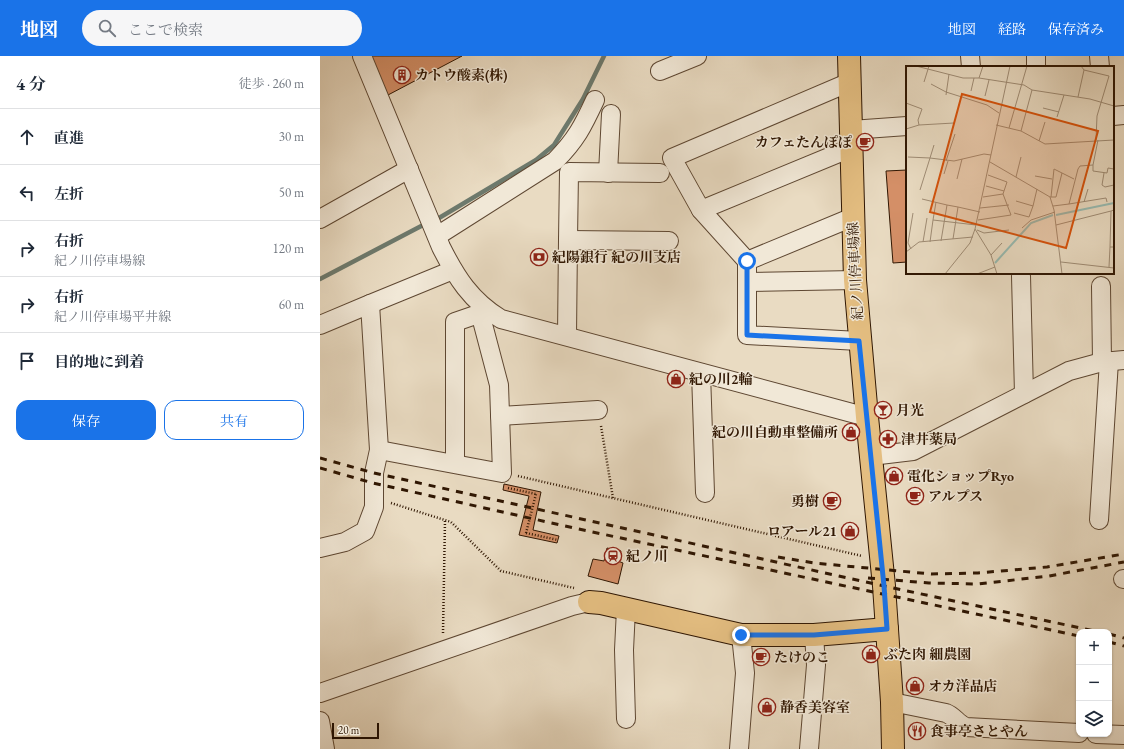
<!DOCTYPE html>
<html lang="ja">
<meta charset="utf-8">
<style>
body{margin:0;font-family:"EB Garamond","Noto Serif JP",serif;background:#f6f6f7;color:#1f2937}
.controls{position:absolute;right:12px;bottom:12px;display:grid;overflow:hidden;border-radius:8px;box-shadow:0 1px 3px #0004}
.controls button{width:36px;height:36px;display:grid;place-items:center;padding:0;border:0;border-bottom:1px solid #e0e1e3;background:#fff;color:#1f2937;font:20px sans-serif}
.scale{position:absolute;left:12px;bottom:10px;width:47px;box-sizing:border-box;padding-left:4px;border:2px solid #2f1602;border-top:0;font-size:11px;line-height:14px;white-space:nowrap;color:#2f1602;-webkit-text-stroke:3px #f1e8d7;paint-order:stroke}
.stop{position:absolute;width:12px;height:12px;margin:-9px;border:3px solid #1a73e8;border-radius:50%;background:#fff}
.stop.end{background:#1a73e8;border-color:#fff;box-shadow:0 1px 4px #0008}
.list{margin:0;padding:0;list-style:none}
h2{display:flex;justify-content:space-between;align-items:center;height:52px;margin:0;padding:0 16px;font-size:17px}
h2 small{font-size:13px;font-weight:400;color:#747a83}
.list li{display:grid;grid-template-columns:26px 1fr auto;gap:12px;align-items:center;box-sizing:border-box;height:56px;padding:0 16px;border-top:1px solid #e0e1e3}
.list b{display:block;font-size:15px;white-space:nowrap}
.list p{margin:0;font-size:13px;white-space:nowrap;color:#747a83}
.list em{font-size:13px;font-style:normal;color:#747a83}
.actions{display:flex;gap:8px;padding:12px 16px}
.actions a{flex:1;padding:9px 0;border:1px solid #1a73e8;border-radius:12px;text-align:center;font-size:14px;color:#1a73e8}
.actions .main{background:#1a73e8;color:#fff}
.icon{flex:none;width:22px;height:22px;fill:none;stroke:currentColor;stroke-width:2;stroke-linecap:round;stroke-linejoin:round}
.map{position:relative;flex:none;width:804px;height:693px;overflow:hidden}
header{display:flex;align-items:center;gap:24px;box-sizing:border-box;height:56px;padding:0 20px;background:#1a73e8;color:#fff}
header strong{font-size:19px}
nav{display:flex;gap:22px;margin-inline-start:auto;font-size:14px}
.search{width:280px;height:36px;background:#f6f6f7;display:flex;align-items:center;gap:10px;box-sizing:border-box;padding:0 14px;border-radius:22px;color:#747a83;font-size:15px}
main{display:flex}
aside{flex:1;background:#fff}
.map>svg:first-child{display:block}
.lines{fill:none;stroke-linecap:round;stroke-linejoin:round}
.stream{stroke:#6d796c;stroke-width:4.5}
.building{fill:#d48f67;stroke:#2f1602}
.minor-casing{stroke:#5e4732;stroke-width:20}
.major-casing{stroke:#2f1602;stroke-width:24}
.path{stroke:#2f1602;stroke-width:2.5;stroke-dasharray:1 2;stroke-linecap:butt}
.minor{stroke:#f1e8d7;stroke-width:18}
.major{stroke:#e4be81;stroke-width:22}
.rail{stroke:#2f1602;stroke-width:3;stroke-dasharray:7 7;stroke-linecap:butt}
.path-bridge{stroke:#2f1602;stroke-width:2.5;stroke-dasharray:1 2;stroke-linecap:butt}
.route{stroke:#1a73e8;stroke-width:5}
.labels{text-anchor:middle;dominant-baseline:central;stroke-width:3;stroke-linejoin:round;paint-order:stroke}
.poi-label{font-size:14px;font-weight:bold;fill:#2f1602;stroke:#f1e8d7;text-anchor:start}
.street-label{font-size:14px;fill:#2f1602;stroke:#f1e8d7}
.inset-river{fill:none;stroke:#97bbb2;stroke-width:2}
.inset-road{fill:none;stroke:#9f8c75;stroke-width:1}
.view{fill:#d6520b;fill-opacity:0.15;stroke:#d6520b;stroke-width:2}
.inset-edge{fill:none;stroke:#2f1602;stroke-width:2}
</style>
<header>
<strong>地図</strong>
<div class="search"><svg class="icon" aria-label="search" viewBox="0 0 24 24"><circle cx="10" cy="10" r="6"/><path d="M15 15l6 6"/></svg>ここで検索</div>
<nav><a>地図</a><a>経路</a><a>保存済み</a></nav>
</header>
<main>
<aside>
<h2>4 分<small>徒歩 · 260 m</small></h2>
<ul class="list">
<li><svg class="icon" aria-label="ahead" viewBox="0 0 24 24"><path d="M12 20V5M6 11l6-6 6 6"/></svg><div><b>直進</b></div><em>30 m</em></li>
<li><svg class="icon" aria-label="left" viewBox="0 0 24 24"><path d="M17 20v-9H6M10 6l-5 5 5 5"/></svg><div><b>左折</b></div><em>50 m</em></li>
<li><svg class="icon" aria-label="right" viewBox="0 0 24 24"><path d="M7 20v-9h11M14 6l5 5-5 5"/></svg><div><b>右折</b><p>紀ノ川停車場線</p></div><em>120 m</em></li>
<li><svg class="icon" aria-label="right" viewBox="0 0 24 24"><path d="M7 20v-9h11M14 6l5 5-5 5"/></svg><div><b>右折</b><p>紀ノ川停車場平井線</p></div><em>60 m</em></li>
<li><svg class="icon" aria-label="arrive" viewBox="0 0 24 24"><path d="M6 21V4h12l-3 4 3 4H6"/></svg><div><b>目的地に到着</b></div></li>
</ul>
<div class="actions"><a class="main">保存</a><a>共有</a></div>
</aside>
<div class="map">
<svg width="804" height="693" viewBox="0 0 804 693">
<rect width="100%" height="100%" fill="#e9dbc2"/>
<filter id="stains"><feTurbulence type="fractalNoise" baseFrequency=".005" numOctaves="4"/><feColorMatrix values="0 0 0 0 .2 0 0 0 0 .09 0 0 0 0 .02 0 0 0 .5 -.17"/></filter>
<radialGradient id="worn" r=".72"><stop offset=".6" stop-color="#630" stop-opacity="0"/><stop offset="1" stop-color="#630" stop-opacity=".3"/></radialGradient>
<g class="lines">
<g class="stream">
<path d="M114 165 216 104 234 89 263 43 284 0"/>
<path d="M0 223 107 167"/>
</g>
</g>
<g class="building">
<path d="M51 0H142L68 39Z"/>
<path d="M587 114V206L573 207 566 115Z"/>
<path d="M184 428 221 436 213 474 239 480 237 487 199 479 209 440 183 434Z"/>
<path d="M287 492 301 495 298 505 303 507 298 528 268 520 273 503 284 505Z"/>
</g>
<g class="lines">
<defs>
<g id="minor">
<path d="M42 0 121 191C136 221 151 245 181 263L547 361"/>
<path d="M650 0 651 11"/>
<path d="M716 0V11"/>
<path d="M779 0 780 11"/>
<path d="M340 15 377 0"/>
<path d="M793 60 804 59"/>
<path d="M531 74 587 70"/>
<path d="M288 117 291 58"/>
<path d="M381 154 531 92"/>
<path d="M533 161 427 205V279L539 285"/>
<path d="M0 163 89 113"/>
<path d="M117 180 235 105C256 84 263 70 275 44"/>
<path d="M248 184 249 116 340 117"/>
<path d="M427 205 381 154 352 102 530 26"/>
<path d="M701 220 704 338"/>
<path d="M427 226 535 224"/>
<path d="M781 230 782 306"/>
<path d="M50 248 133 214"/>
<path d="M0 269 50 248 59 394 54 417V451L45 475 25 486 0 492"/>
<path d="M247 280 248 184 349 185"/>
<path d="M381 317 385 437"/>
<path d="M180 360 278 354"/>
<path d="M59 394 182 417 179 329 160 257"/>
<path d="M551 400 593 395 749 315 782 306 804 304"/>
<path d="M135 407V266L167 255"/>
<path d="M779 464 789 305"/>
<path d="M803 523H804"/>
<path d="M0 637 252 550 269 546"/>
<path d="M572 646 626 657C634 660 638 668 646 671L759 677"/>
<path d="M306 663 304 594 306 553"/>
<path d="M0 665 5 693"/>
<path d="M776 678 804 679"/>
<path d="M419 693 425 617 421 579"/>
<path d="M489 693 496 609 494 579"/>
</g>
<g id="major">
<path d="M529 0 535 224 547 361 564 530 572 646 573 693"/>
<path d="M269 546 281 547 421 579H494L567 573"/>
</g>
</defs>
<use href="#minor" class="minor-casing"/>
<use href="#major" class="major-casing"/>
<g class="path">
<path d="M281 370 293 442"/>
<path d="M198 420 542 500"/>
<path d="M188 432 216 438"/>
<path d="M71 447 131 466 181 515 254 532"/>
<path d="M206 477 238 484"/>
<path d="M123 577 125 464"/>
</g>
<use href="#minor" class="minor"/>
<use href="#major" class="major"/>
<g class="rail">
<path d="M0 402 54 417 564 530 779 576"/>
<path d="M0 412 53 427 254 472 759 580"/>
<path d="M458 501 494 507 611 518 658 517 727 511 804 498"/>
<path d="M548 522 609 527 658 528 729 520 804 506"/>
<path d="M789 578 804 582"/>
<path d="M789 586 804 590"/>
</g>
<path class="path-bridge" d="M206 477 216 438"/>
</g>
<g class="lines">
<path class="route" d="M421 579H494L567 573 564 530 539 285 427 279V205"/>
</g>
<defs>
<symbol id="building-ring" viewBox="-11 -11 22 22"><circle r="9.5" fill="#f1e8d7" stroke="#8f2418" stroke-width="1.5"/><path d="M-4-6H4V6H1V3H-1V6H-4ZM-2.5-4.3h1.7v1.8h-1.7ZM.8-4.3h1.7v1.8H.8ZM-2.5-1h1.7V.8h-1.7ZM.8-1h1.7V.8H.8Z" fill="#8f2418"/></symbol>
<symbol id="cafe-ring" viewBox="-11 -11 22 22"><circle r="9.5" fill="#f1e8d7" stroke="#8f2418" stroke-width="1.5"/><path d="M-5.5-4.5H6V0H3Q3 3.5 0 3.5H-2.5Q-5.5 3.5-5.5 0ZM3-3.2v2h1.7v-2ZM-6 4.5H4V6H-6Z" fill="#8f2418"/></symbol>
<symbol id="bank-ring" viewBox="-11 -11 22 22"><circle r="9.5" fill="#f1e8d7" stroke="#8f2418" stroke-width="1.5"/><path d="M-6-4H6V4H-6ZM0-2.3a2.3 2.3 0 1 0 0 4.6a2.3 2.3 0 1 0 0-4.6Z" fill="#8f2418"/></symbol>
<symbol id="shop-ring" viewBox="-11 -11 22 22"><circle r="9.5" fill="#f1e8d7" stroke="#8f2418" stroke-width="1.5"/><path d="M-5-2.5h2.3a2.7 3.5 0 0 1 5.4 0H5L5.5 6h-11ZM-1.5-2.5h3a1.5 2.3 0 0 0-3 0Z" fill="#8f2418"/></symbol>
<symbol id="bar-ring" viewBox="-11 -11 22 22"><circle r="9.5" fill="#f1e8d7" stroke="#8f2418" stroke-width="1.5"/><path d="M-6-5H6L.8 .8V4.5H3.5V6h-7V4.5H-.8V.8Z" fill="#8f2418"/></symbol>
<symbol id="pharmacy-ring" viewBox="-11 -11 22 22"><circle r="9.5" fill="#f1e8d7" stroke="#8f2418" stroke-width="1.5"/><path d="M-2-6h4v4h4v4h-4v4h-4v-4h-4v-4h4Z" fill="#8f2418"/></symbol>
<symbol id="station-ring" viewBox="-11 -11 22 22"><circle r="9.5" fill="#f1e8d7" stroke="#8f2418" stroke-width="1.5"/><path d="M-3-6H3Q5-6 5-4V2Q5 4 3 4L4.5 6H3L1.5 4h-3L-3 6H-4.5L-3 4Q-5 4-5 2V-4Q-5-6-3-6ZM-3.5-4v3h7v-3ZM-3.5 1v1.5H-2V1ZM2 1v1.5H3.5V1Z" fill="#8f2418"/></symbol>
<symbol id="restaurant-ring" viewBox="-11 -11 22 22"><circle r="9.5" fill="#f1e8d7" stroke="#8f2418" stroke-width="1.5"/><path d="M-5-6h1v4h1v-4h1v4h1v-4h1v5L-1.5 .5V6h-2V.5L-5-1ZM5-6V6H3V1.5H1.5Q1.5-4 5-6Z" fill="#8f2418"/></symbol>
</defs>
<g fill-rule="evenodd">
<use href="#building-ring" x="72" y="9" width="20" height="20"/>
<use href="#cafe-ring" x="535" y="76" width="20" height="20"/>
<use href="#bank-ring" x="209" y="191" width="20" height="20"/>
<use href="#shop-ring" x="346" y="313" width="20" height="20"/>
<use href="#bar-ring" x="553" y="344" width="20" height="20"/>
<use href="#shop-ring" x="521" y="366" width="20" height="20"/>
<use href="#pharmacy-ring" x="558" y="373" width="20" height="20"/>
<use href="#shop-ring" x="564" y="410" width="20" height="20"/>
<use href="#cafe-ring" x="585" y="430" width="20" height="20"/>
<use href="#cafe-ring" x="502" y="435" width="20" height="20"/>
<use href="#shop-ring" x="520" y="465" width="20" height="20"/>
<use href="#station-ring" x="283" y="490" width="20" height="20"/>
<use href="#shop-ring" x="541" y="588" width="20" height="20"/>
<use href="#cafe-ring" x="431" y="591" width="20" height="20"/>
<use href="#shop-ring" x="585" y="620" width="20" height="20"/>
<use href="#shop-ring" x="437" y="641" width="20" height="20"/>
<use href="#restaurant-ring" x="587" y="665" width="20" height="20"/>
</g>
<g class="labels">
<g class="poi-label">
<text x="95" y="19">カトウ酸素(株)</text>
<text x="532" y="86" text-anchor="end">カフェたんぽぽ</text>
<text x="232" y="201">紀陽銀行 紀の川支店</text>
<text x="369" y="323">紀の川2輪</text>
<text x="576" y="354">月光</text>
<text x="518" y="376" text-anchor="end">紀の川自動車整備所</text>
<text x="581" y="383">津井薬局</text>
<text x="587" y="420">電化ショップRyo</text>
<text x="608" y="440">アルプス</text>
<text x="499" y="445" text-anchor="end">勇樹</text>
<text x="517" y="475" text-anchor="end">ロアール21</text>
<text x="306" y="500">紀ノ川</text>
<text x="564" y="598">ぶた肉 細農園</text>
<text x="454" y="601">たけのこ</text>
<text x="608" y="630">オカ洋品店</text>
<text x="460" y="651">静香美容室</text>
<text x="610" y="675">食事亭さとやん</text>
</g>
<g class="street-label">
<text transform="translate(535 215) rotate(-93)">紀ノ川停車場線</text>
</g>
</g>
<g transform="translate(586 10)">
<rect width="208" height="208" fill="#e9dbc2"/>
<path class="inset-river" d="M150 149 208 137M89 197 125 157 147 149"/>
<path class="inset-road" d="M10 0 57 12H73L118 19 126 24 184 33 208 40M175 0 178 4 203 10 191 50 190 74M73 12 77 0M18 16 23 0M25 18 40 26 81 39 93 47M65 25 68 12M40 29 43 8M79 30 83 14M172 31 178 4M0 37 16 43 12 54 13 59M137 42 153 46M151 51 158 29M90 59 115 65 139 78M103 62 121 0M0 63 13 59 48 57M115 65 126 24M192 74 187 99 174 100 172 103 163 138 200 132 201 136M133 75 139 56M139 78 208 74M28 79 24 92 48 95 78 88 85 89M2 91 24 92 14 124M40 95 49 68M84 96 144 131 148 144 156 208M187 99V105L201 107 202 102 208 103M198 107 196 119 199 121 208 119M38 108 42 95M129 110 146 113M110 111 115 91M51 113 56 93M80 120 98 125M77 131 97 128 101 116 82 109M144 131H150L156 107M145 131 148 103 168 113M16 133 41 139M110 135 127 140 131 123M178 136 182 123M147 140 163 138M74 142 103 139M108 147 123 151 127 140M27 154 30 136M72 154 105 149 97 128M150 159 205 145M116 162 125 154 149 146M69 163 85 189 91 208M71 164 78 167 103 164M47 173 52 141 74 146M35 175 41 139 52 141M17 176 21 152M24 176 27 154 70 159M204 181 205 145 208 144M5 183 2 177 7 147M0 186 13 176 67 171M85 189 96 177M155 196 208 202M203 201 204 181H208M39 208 64 177 69 163 104 0M71 208 89 201"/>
<path class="view" d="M56 28 192 65 160 182 24 146Z"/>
<rect width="208" height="208" class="inset-edge"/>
</g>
<rect width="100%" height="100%" filter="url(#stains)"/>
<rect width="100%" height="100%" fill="url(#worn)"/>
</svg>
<div class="controls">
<button>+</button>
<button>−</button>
<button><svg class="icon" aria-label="layers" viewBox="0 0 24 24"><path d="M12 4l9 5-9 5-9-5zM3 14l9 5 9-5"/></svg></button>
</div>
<div class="scale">20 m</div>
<div class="stop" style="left:427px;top:205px"></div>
<div class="stop end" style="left:421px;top:579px"></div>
</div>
</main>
